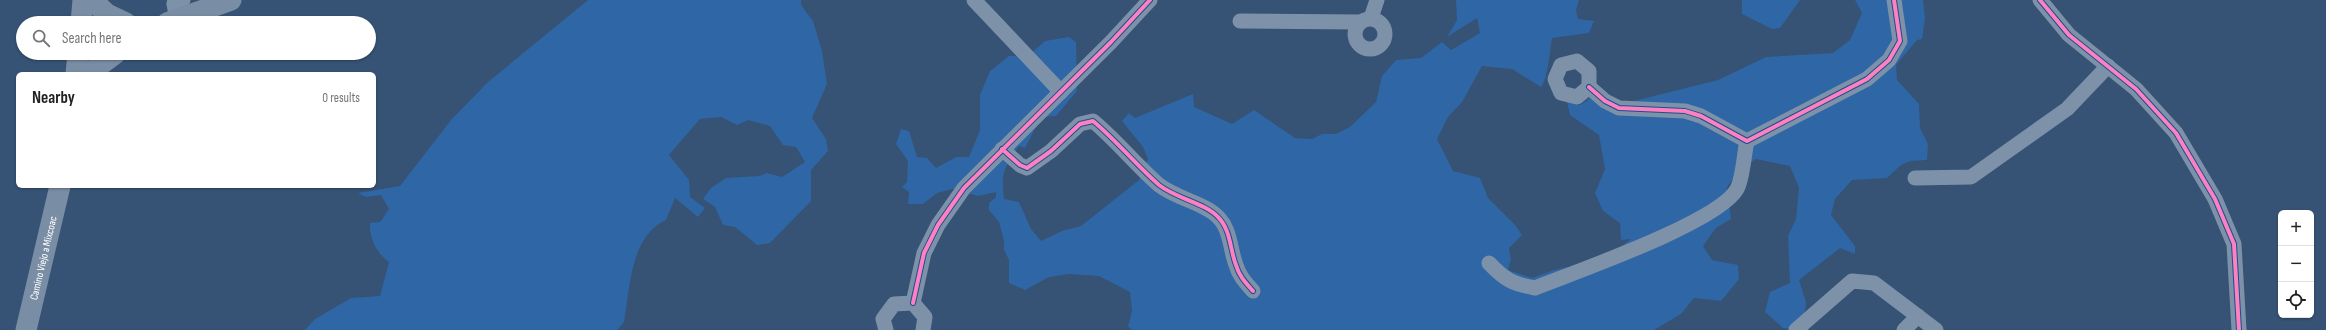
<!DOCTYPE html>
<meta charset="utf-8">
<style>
body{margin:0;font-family:"Sofia Sans Condensed",sans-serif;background:#f6f6f6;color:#222}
.controls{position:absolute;right:12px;bottom:12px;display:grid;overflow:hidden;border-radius:6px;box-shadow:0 1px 3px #0004}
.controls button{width:36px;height:36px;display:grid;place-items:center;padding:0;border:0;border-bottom:1px solid #e0e0e0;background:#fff;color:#222;font:20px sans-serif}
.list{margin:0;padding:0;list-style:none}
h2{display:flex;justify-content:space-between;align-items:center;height:52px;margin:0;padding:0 16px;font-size:17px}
h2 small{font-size:13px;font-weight:400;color:#767676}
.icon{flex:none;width:22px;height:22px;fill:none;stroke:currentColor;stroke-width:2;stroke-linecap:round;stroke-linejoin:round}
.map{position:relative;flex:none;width:2326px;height:330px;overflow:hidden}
.search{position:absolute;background:#fff;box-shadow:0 1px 3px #0004;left:16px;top:16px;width:360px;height:44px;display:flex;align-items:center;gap:10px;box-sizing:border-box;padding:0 14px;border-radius:22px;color:#767676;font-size:15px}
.panel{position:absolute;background:#fff;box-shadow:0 1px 3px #0004;left:16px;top:72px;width:360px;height:116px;border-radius:6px}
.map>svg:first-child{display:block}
.green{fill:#2f66a5}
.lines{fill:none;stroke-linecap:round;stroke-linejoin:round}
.street{stroke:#7d92a8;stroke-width:15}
.secondary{stroke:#798da4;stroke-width:21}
.cycleway-casing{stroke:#1b4f8f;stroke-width:6}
.cycleway{stroke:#ff80c0;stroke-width:4}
.labels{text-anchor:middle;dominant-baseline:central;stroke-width:3;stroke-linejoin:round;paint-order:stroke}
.street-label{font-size:11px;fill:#fff;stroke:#1b4f8f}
</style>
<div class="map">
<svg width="2326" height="330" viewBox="0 0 2326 330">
<rect width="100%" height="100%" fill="#365274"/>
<g class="green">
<path d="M588 0H801V5L813 21 822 51 827 84 812 118 826 139 828 151 811 170V201L770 243 757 245 735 227 723 225 715 207 703 199 711 188 726 178 759 176 767 173 782 177 805 162 796 147 783 145 770 126 748 120 737 125 721 117 700 119 669 155 689 180 690 197 705 208 698 217 675 198 666 220C630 236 630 289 624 322L617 330H305L315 319 351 298 380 296 389 262C377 254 369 238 370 223L380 222 389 209 381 195 366 197 358 193 400 186 451 120 488 82Z"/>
<path d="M1456 0H1579L1576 10 1578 19 1594 21 1589 33 1552 38C1550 50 1548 79 1541 87L1512 69 1482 66 1462 102 1448 117 1437 139 1453 171 1480 178 1488 198 1515 225 1522 235 1509 248 1511 259 1508 270 1532 278 1554 270 1595 261 1614 252 1631 239 1621 240 1620 223 1603 211 1595 193 1605 169 1599 135 1570 115 1567 102 1579 105 1587 101 1593 92 1614 101H1634L1718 80 1766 57 1833 53 1850 40 1862 13 1855 0H1923L1925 18 1922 39 1917 40 1896 65 1897 80 1919 104 1920 128 1928 144 1927 160 1910 161 1901 165 1887 178 1852 180 1835 199 1831 215 1855 246V254L1840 248 1799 280 1806 302 1803 330 1783 328 1765 312 1770 292 1790 283 1788 236 1796 219 1799 188 1790 166 1756 159 1740 170 1727 187 1731 219 1716 228 1703 246 1712 260 1738 265 1739 279 1721 301 1694 298 1681 314 1654 330H1132L1128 326 1132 311 1130 292 1099 276 1069 274 1049 277 1025 290 1009 283V260L1004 250V241L999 222 989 210V203L996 197V192L978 196 952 189 937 193 923 204H908L909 192 902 187 907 182 908 161 896 144 901 129 909 131 917 157 927 158 936 168 956 157H969L980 130V95L990 71 1009 56H1028L1045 41 1069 37 1076 42 1077 91 1056 116 1041 117 1025 148 1019 146C1004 169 1001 171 1004 199L1019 202 1031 229 1041 241 1062 231 1081 226 1139 180 1148 159 1143 147 1122 121 1129 113 1135 118 1193 94 1194 107 1232 124 1254 110 1295 138 1312 139 1322 134H1336L1350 127 1376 102 1382 76 1396 60 1421 58 1442 42 1451 50 1480 33 1477 18 1447 37 1457 20Z"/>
<path d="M1742 0H1800L1780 28 1772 29 1742 14Z"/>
</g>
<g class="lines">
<g class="street">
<path d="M974 0 1061 92"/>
<path d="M2040 0 2069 35 2136 89 2176 133 2215 199 2234 244 2239 330"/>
<path d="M1371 18 1377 0"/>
<circle cx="1370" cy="34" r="15"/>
<path d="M177 20 174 4 183 0"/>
<path d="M1240 21 1359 22"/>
<path d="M1577 61 1589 71V87L1577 97 1561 93 1555 79 1561 65Z"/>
<path d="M1589 87 1605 101 1619 108 1685 111 1701 116 1747 141 1867 79 1889 60 1900 41 1894 0"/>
<path d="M1002 149 1020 165 1027 168 1051 151 1080 124 1093 121C1117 141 1136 165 1159 185 1177 199 1205 203 1218 217 1231 230 1230 250 1236 265 1239 276 1246 283 1253 291"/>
<path d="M1915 178 1971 177 2067 109 2108 66"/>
<path d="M1489 263C1505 280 1513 284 1535 288 1575 272 1719 222 1737 189 1743 178 1744 154 1747 141"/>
<path d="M913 303 924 253 938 225 964 188 1111 42 1150 0"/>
<path d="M886 330 883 319 894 304 913 303 925 317 923 330"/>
<path d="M1796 330 1852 281 1874 283 1936 330"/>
<path d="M1904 330 1918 316"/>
</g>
<g class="secondary">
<path d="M92 0 107 14 126 23"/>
<path d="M81 23 83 0"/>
<path d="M167 23 231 0"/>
<path d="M76 74 78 53"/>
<path d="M88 74 116 53"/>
<path id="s1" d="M26 330 60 186"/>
</g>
<defs>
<g id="cycleway">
<path d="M2040 0 2069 35 2136 89 2176 133 2215 199 2234 244 2239 330"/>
<path d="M1589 87 1605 101 1619 108 1685 111 1701 116 1747 141 1867 79 1889 60 1900 41 1894 0"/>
<path d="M1002 149 1020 165 1027 168 1051 151 1080 124 1093 121C1117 141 1136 165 1159 185 1177 199 1205 203 1218 217 1231 230 1230 250 1236 265 1239 276 1246 283 1253 291"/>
<path d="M913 303 924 253 938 225 964 188 1111 42 1150 0"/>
</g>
</defs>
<use href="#cycleway" class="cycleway-casing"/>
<use href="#cycleway" class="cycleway"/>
</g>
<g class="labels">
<g class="street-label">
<text stroke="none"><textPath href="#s1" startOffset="74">Camino Viejo a Mixcoac</textPath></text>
</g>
</g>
</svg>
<div class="controls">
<button>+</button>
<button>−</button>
<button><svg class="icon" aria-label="locate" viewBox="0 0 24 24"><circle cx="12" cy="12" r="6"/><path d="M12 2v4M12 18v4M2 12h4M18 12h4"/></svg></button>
</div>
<div class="search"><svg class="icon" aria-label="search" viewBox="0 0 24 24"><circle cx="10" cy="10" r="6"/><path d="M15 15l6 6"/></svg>Search here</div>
<section class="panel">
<h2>Nearby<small>0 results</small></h2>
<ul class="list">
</ul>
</section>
</div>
